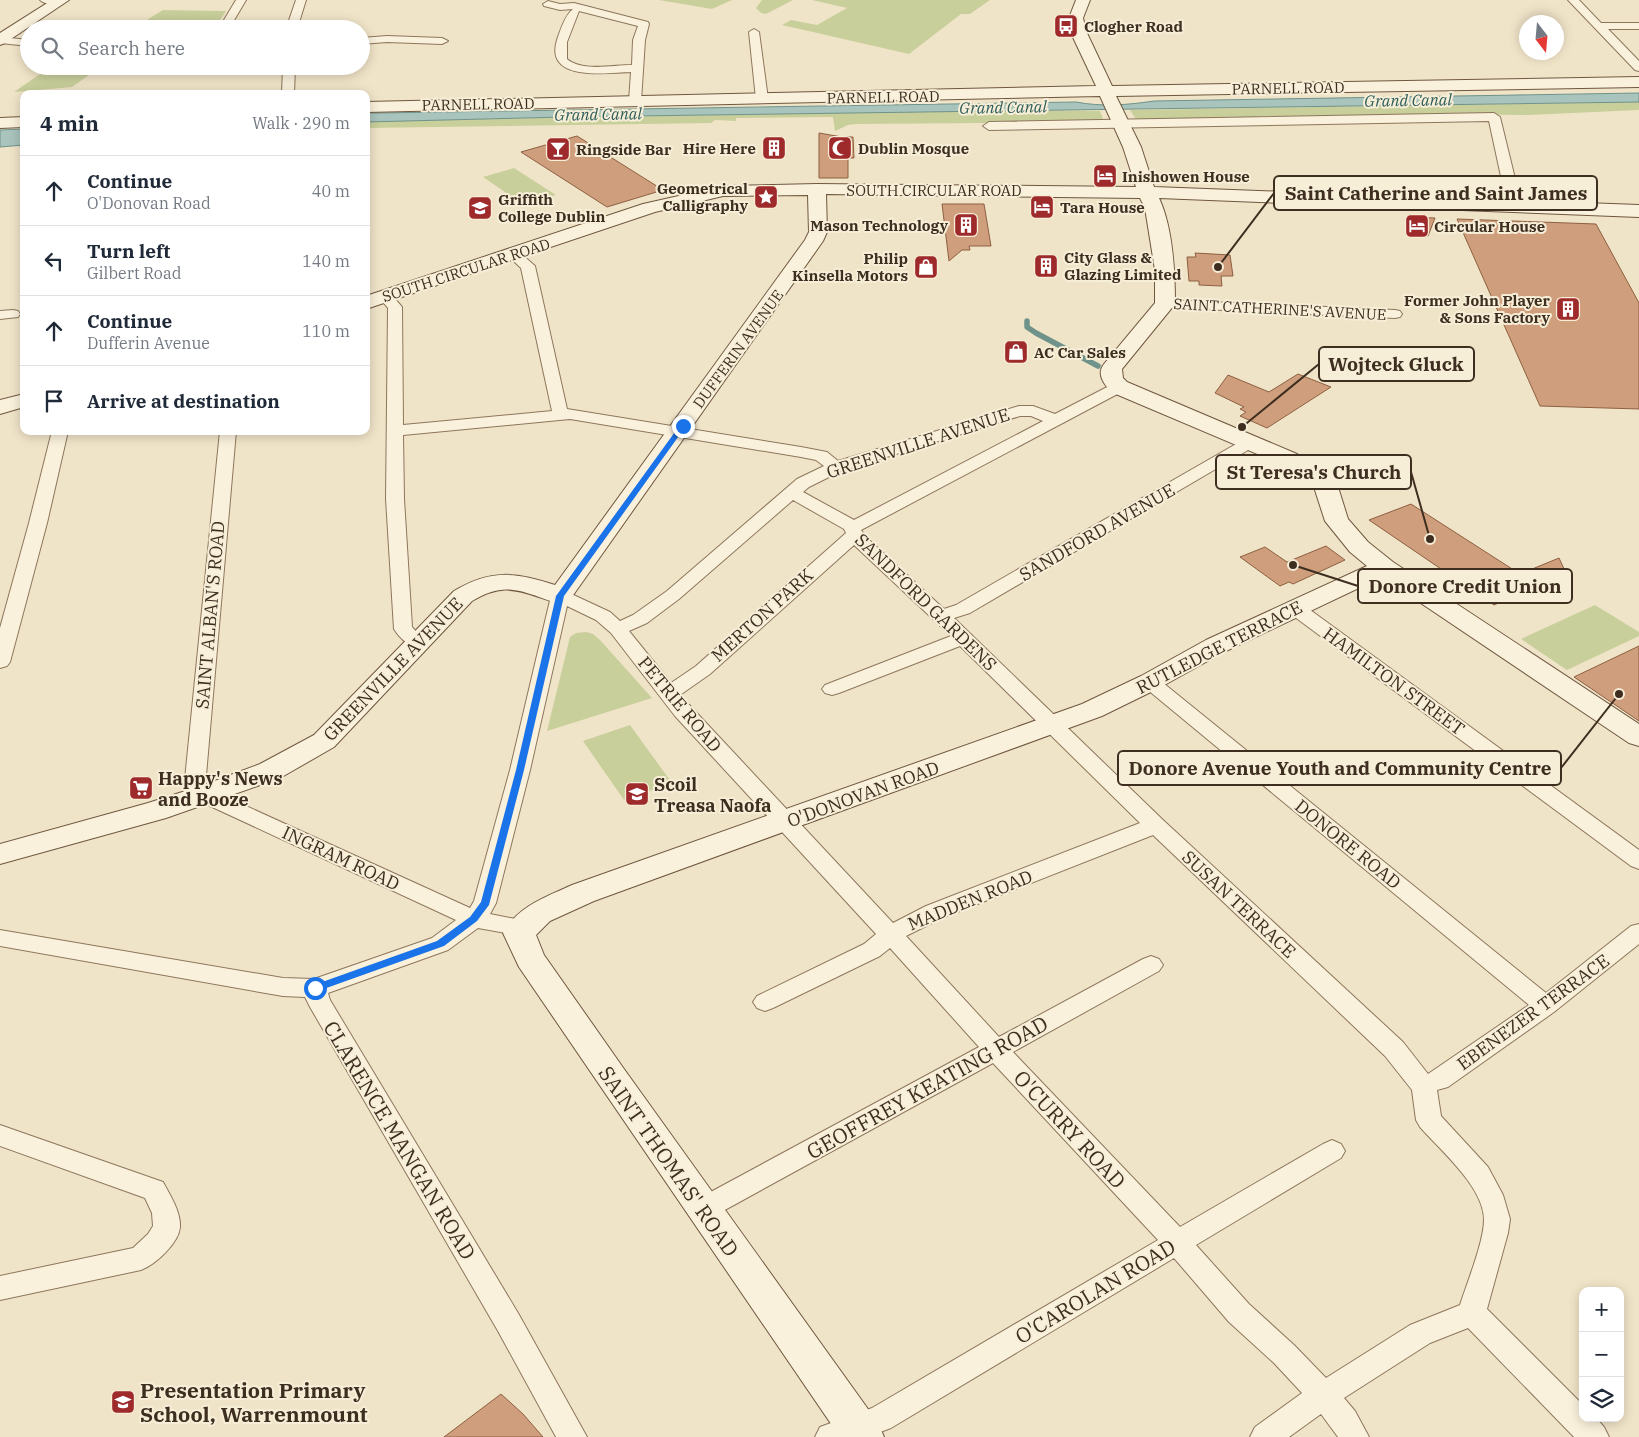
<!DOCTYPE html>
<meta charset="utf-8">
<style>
body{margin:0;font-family:"IBM Plex Serif",serif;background:#f6f6f7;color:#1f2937}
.controls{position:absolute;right:15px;bottom:15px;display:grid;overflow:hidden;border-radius:10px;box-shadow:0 2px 12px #0003}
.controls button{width:45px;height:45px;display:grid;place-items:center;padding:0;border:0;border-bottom:1px solid #e0e1e3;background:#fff;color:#1f2937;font:25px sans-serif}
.compass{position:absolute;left:1519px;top:15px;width:45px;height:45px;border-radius:50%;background:#fff;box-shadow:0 2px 12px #0003;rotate:164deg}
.stop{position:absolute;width:15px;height:15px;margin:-11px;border:4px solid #1a73e8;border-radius:50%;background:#fff}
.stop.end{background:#1a73e8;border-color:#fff;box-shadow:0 1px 5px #0008}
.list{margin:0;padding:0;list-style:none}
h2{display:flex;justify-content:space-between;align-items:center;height:65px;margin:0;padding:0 20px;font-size:21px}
h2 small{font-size:16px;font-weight:400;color:#747a83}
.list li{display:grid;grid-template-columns:32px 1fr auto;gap:15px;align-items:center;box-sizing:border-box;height:70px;padding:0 20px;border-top:1px solid #e0e1e3}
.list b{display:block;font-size:19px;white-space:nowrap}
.list p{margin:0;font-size:16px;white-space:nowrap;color:#747a83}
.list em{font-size:16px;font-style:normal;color:#747a83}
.icon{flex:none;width:28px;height:28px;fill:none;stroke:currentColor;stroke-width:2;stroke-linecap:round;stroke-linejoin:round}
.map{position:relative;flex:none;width:1639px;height:1437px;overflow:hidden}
.search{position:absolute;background:#fff;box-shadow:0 2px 12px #0003;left:20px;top:20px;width:350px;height:55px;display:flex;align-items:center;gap:12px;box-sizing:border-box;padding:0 18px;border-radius:28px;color:#747a83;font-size:19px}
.panel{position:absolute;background:#fff;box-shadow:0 2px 12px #0003;left:20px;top:90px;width:350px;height:345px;border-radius:10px}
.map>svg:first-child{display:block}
.green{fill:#c9cf9b}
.water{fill:#a9c4bc;stroke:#6f938a}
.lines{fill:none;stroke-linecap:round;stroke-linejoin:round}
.stream{stroke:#6f938a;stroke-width:5.5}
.building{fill:#cf9f7d;stroke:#8d5f41}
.street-casing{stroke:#8d765c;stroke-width:2}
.secondary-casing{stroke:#6f573f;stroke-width:2}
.street{fill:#faf1dc;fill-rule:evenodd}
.secondary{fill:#faf1dc;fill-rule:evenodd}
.route{fill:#1a73e8}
.labels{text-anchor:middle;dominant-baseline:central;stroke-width:4;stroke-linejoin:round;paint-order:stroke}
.far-poi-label{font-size:15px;font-weight:bold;fill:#3d2e20;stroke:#f7eed8;text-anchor:start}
.far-street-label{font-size:15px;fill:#3d2e20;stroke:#f7eed8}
.far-water-label{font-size:16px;font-style:italic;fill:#2f5d5a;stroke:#f7eed8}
.street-label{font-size:18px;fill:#3d2e20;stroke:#f7eed8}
.poi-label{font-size:18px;font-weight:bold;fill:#3d2e20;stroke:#f7eed8;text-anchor:start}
.near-street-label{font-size:21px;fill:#3d2e20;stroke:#f7eed8}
.near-poi-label{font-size:21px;font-weight:bold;fill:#3d2e20;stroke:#f7eed8;text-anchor:start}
.leader{fill:none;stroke:#3d2e20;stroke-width:2}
.callout-dot{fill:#3d2e20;stroke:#f7eed8;stroke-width:2}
.callout{fill:#f7eed8;stroke:#3d2e20;stroke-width:2}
.callout-label{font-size:19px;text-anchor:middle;font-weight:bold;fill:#3d2e20}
</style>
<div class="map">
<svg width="1639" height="1437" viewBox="0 0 1639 1437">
<rect width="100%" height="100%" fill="#f0e4c8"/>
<g class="green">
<path d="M659 0H732L712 9Z"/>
<path d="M762 0H793L766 14 761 13 756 8Z"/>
<path d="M812 0H990L970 14H961L909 54 782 25 791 20 817 25 847 8Z"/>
<path d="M163 10 226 11 214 29H169L172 26 142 23Z"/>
<path d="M49 68 83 71 89 75 72 87 14 92Z"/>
<path d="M1639 102V110L1529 115 1401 114 1353 116 1336 115 1316 117 1274 118 1257 116V118H1174L1166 120 1137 121 1130 110Z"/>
<path d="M1014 110 1100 111 1104 122 857 124 848 125 835 131 833 117 736 118V121L715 120 711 123 366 128V122L411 120Z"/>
<path d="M514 168 556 195 524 205 483 177Z"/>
<path d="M1595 605 1639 632V636L1567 670 1521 639Z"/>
<path d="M586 632 593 634 600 640 652 698 547 731 570 637 576 633Z"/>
<path d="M630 725 672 783 624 800 583 741Z"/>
</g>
<g class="water">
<path d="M1639 93V102L564 117 366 122V113H380L1076 102C1102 107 1127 105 1154 101Z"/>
<path d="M24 129V145L0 147V130Z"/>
</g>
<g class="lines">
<path class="stream" d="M1027 321V327L1036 333 1098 366"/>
</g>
<g class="building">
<path d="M819 133 842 137H853L854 158H848V178H819Z"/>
<path d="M577 136 663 190 607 207 521 152Z"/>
<path d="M942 204H984L991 246H969L970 250H962L949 261Z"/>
<path d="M1407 217 1435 218 1428 236H1414Z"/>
<path d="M1457 219 1596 224 1639 303V409L1540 406Z"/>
<path d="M1195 253 1230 255 1233 276H1221L1222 286 1199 285V281H1189L1187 257H1196Z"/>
<path d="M1298 374 1331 387 1267 428 1240 416 1246 412 1240 409 1244 407 1215 393 1228 375 1269 392Z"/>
<path d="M1411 504 1520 574 1559 558 1566 573 1494 605 1369 520Z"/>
<path d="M1326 546 1345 560 1293 584 1289 582 1280 586 1240 557 1265 547 1287 562Z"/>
<path d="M1639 646V721L1574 677Z"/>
<path d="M501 1394 523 1414 543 1437H444Z"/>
</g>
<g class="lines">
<defs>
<g id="street">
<path d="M40 0H65V1C60 6 45 5 40 0Z"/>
<path d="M236 0H246L233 22H225L224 20Z"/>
<path d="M296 0H306L297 29H286Z"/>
<path d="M1568 0H1579L1601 23H1639V29H1608L1639 61V71L1635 70Z"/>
<path d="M548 1 560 4 574 3 648 22 649 24 645 40 641 101 639 104 635 105 629 101 631 72C607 73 544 82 557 40 560 31 565 15 573 9L560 10 544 6 543 4ZM579 11 638 26 633 40 632 65C613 65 582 72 567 59V42Z"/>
<path d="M754 29 759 32 768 99 762 103 756 99 749 32Z"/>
<path d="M387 36 442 38 448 41 442 44 387 42 361 44V38Z"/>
<path d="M0 37 29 40V46L0 43Z"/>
<path d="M283 66H295L294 94H282Z"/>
<path d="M1494 113 1500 117 1519 195 1524 206 1522 209H1512L1505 195 1489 121 989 130 983 126 989 122Z"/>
<path d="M513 250 518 251 535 266 567 409 801 447 827 452 838 461 1019 406H1033L1055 414 1113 384H1125L1127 387 1125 390 861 530 867 538 944 609 956 605 1243 440H1255L1257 443 1255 446 970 613 954 618 1163 820 1403 1042 1428 1074 1529 1005 1143 686 1140 682 1143 678 1150 676 1157 678 1546 993 1631 926 1639 924V944L1554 1012 1448 1087 1437 1090 1441 1116 1488 1167 1503 1195 1510 1219 1508 1233 1487 1309 1583 1405V1418H1596L1604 1427 1609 1437H1574L1468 1328 1430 1343 1344 1398 1355 1411 1369 1437H1338L1321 1414 1289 1437H1250L1255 1427 1302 1393 1274 1363 1229 1322 1174 1258 891 1428 867 1437H815L820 1427 872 1408 1158 1240 993 1063 712 1217 703 1220 694 1217 690 1209 694 1201 979 1047 890 948 880 956 773 1008 765 1011 757 1008 753 1002 757 996 864 944 876 934 675 716 611 633 596 620 567 606 530 770 496 903 490 914 531 922 534 928 531 934 523 936 478 928 448 950 328 993 330 1000 518 1313 587 1437H556L498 1331 310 1007 305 997 283 996 0 946V930L283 978 314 979 432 938 456 920 210 806 204 799 201 804 194 806 187 804 183 799 220 431H236L205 787C215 785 219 788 224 796L470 908 474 901 510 770 551 596 553 592 560 590 567 592 610 612 620 621 633 615 667 591 797 479 824 466 816 460 801 457 570 419 403 435 404 499 412 627 426 642 424 646C411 649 401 640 394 629L386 499 388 308 379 297 381 294H391L402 307 403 425 552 411 521 268 506 254ZM1020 416H1031L1043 421 854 520 803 492 809 487 841 471ZM793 500 844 529 846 533 696 666 671 683 629 631 647 623 679 599ZM854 545 951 636 825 685 822 689 825 693 832 695 839 693 960 646 1140 823 926 906 893 923 680 695 710 674ZM1153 835 1385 1056 1412 1090 1416 1120 1420 1127C1441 1151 1484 1187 1484 1220 1484 1241 1467 1283 1460 1305L1410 1325 1326 1378 1294 1345 1249 1304 1196 1245 1341 1158 1345 1151 1341 1144 1332 1140 1323 1144 1180 1227 1013 1052 1159 971 1163 965 1159 959 1151 956 1143 959 999 1037 906 936 942 918Z"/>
<path d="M1165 300 1395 310 1400 311 1402 314 1400 317 1395 318 1160 307 1158 304 1160 301Z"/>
<path d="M13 310 18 311 20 314 18 317 0 319V311Z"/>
<path d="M52 431H68L47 523 10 662 7 666 0 668V628L29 523Z"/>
<path d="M1295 602 1302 604 1639 850V869L1631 866 1288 612 1286 608 1288 604Z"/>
<path d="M0 1125 163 1182C170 1195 181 1212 180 1227 179 1243 155 1265 141 1270L0 1300V1276L133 1248 148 1234 153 1226 152 1213 145 1198 0 1146Z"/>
</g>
<g id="secondary">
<path d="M52 0H69L5 43 0 45V33Z"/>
<path d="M1076 0H1090L1083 18 1086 31 1112 86 1639 77V87L1116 96 1141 147 1154 187 1639 205V217L1159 198C1173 228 1175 271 1175 304L1122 369 1123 378 1127 382 1297 454 1327 471 1338 487 1348 519 1368 542 1393 562 1639 724V746L1629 743 1382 577 1224 652 1159 688 1102 716 594 901 550 921 536 935 544 955 624 1069 878 1423 884 1437H840L519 967 503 933C518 906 546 897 572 885L1082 704 1141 676 1206 640 1367 566 1350 552 1325 521 1314 487 1310 481 1281 464 1111 392C1104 384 1096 374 1104 364L1155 303V270L1145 208 1140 198 826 194 827 232 823 241 569 601C557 604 550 601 539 597 511 587 498 586 472 601L334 747 280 778 166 818 0 864V844L148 803 201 786 260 764 314 735 454 591C491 569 516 572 555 585L805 240 809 232 808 195 723 196 655 212 366 309V296L643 204 723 186 817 184 1136 187 1123 147 1100 96 366 112V102L1096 86 1070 31 1069 18Z"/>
<path d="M24 117V127L0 128V118Z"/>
<path d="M24 394V407L0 414V400Z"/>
</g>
</defs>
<use href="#street" class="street-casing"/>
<use href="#secondary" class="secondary-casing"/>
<use href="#street" class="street"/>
<use href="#secondary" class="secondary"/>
</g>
<path class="route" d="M680 425 686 426 564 596 524 770 489 905 477 921 444 946 318 991H311V986L437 941 470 917 481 902 516 770 556 596Z"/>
<defs>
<symbol id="bus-square" viewBox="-11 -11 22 22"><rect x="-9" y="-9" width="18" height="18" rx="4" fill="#9e2a2b" stroke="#f7eed8"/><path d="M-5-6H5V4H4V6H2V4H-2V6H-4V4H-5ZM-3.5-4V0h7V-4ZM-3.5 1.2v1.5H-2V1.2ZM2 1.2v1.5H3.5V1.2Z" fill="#fff"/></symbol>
<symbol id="building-square" viewBox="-11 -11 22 22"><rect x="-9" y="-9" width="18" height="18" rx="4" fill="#9e2a2b" stroke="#f7eed8"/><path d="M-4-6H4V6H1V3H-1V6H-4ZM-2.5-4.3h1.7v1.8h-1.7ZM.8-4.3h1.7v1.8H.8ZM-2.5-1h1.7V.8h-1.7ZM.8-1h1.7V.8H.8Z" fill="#fff"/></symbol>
<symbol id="mosque-square" viewBox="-11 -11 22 22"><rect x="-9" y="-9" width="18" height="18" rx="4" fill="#9e2a2b" stroke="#f7eed8"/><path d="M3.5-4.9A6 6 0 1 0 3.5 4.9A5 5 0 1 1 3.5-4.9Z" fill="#fff"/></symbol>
<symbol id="bar-square" viewBox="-11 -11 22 22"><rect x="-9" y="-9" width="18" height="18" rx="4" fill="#9e2a2b" stroke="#f7eed8"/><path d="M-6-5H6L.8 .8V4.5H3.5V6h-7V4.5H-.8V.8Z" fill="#fff"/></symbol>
<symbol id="hotel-square" viewBox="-11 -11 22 22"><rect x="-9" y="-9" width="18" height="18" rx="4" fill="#9e2a2b" stroke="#f7eed8"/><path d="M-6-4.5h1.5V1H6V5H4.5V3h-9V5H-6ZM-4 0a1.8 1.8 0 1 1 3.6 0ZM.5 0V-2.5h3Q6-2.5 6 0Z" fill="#fff"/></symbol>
<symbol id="sight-square" viewBox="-11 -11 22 22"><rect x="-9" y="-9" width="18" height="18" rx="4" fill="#9e2a2b" stroke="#f7eed8"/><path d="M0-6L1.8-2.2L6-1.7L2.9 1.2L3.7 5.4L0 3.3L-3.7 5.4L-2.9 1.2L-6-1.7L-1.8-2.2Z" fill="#fff"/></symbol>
<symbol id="university-square" viewBox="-11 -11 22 22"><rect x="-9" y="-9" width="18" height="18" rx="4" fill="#9e2a2b" stroke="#f7eed8"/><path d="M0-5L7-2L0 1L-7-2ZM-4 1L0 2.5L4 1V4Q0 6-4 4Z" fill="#fff"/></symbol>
<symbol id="shop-square" viewBox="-11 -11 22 22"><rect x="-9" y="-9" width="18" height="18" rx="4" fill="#9e2a2b" stroke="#f7eed8"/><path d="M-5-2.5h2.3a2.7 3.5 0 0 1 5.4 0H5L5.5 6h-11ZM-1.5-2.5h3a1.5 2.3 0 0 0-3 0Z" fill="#fff"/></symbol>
<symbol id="supermarket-square" viewBox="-11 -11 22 22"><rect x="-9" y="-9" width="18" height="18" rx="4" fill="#9e2a2b" stroke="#f7eed8"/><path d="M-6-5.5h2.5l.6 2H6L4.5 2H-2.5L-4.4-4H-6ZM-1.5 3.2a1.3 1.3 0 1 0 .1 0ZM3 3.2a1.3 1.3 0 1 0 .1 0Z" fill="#fff"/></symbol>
<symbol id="school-square" viewBox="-11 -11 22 22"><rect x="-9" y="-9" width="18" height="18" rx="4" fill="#9e2a2b" stroke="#f7eed8"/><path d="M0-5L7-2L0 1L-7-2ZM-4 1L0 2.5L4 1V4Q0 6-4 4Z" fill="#fff"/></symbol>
</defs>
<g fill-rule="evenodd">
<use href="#bus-square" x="1052" y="12" width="28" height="28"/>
<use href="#building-square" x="760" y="134" width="28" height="28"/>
<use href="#mosque-square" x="826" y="134" width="28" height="28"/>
<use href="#bar-square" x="544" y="135" width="28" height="28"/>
<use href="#hotel-square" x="1091" y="162" width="28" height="28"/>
<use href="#sight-square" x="752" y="183" width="28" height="28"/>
<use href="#hotel-square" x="1028" y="193" width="28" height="28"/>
<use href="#university-square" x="466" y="194" width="28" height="28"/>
<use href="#building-square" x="952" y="211" width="28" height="28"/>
<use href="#hotel-square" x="1403" y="212" width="28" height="28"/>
<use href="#building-square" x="1032" y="252" width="28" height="28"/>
<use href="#shop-square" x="912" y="253" width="28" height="28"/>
<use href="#building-square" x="1554" y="295" width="28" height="28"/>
<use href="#shop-square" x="1002" y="338" width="28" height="28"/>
<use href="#supermarket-square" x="127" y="774" width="28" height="28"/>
<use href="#school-square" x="623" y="780" width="28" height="28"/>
<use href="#school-square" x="109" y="1388" width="28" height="28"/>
</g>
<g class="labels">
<g class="far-poi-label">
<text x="1084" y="26">Clogher Road</text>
<text x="756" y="148" text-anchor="end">Hire Here</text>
<text x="858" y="148">Dublin Mosque</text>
<text x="576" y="149">Ringside Bar</text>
<text x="1122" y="176">Inishowen House</text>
<text x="748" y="188" text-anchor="end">Geometrical<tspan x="748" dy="17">Calligraphy</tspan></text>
<text x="498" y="199">Griffith<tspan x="498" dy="17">College Dublin</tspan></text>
<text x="1060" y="207">Tara House</text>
<text x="948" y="225" text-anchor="end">Mason Technology</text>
<text x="1434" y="226">Circular House</text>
<text x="1064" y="257">City Glass &amp;<tspan x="1064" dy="17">Glazing Limited</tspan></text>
<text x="908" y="258" text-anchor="end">Philip<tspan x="908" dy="17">Kinsella Motors</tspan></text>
<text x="1550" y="300" text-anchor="end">Former John Player<tspan x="1550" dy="17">&amp; Sons Factory</tspan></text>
<text x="1034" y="352">AC Car Sales</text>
</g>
<g class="far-street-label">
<text transform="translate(1288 88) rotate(-1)">PARNELL ROAD</text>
<text transform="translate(883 97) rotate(-1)">PARNELL ROAD</text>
<text transform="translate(478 104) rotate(-1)">PARNELL ROAD</text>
<text x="934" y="190">SOUTH CIRCULAR ROAD</text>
<text transform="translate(466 270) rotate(-18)">SOUTH CIRCULAR ROAD</text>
<text transform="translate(1280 309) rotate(3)">SAINT CATHERINE'S AVENUE</text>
<text transform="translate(738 349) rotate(-54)">DUFFERIN AVENUE</text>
</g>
<g class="far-water-label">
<text transform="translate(1408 100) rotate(-1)">Grand Canal</text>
<text transform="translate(1003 107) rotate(-1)">Grand Canal</text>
<text transform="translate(598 114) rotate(-1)">Grand Canal</text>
</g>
<g class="street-label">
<text transform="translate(918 443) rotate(-18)">GREENVILLE AVENUE</text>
<text transform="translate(1097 532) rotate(-30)">SANDFORD AVENUE</text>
<text transform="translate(926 602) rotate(44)">SANDFORD GARDENS</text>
<text transform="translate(210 615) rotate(-85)">SAINT ALBAN'S ROAD</text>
<text transform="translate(762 615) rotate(-42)">MERTON PARK</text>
<text transform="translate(1219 647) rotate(-27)">RUTLEDGE TERRACE</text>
<text transform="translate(393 669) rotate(-46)">GREENVILLE AVENUE</text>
<text transform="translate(1394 681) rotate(36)">HAMILTON STREET</text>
<text transform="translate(680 704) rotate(50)">PETRIE ROAD</text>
<text transform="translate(863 794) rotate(-20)">O'DONOVAN ROAD</text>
<text transform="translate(1348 844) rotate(39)">DONORE ROAD</text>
<text transform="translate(341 858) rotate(25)">INGRAM ROAD</text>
<text transform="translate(970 900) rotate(-22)">MADDEN ROAD</text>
<text transform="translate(1239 904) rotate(43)">SUSAN TERRACE</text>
<text transform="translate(1533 1012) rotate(-36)">EBENEZER TERRACE</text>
</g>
<g class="poi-label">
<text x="158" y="778">Happy's News<tspan x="158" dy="21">and Booze</tspan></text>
<text x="654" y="784">Scoil<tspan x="654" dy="21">Treasa Naofa</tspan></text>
</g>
<g class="near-street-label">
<text transform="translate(927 1087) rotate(-29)">GEOFFREY KEATING ROAD</text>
<text transform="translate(1070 1129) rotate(47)">O'CURRY ROAD</text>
<text transform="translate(400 1140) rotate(59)">CLARENCE MANGAN ROAD</text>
<text transform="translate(669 1161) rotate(55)">SAINT THOMAS' ROAD</text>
<text transform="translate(1095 1291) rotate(-31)">O'CAROLAN ROAD</text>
</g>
<g class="near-poi-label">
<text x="140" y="1390">Presentation Primary<tspan x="140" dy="24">School, Warrenmount</tspan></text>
</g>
</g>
<path class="leader" d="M1218 267L1274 193M1242 427L1319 364M1430 539L1411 472M1293 565L1358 586M1619 694L1561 768"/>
<g class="callout-dot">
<circle cx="1218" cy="267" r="5"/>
<circle cx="1242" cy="427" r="5"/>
<circle cx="1430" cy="539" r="5"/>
<circle cx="1293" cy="565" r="5"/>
<circle cx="1619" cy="694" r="5"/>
</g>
<g class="callout">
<rect x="1274" y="176" width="323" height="34" rx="5"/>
<rect x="1319" y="347" width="155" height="34" rx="5"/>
<rect x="1216" y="455" width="195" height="34" rx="5"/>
<rect x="1358" y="569" width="214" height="34" rx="5"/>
<rect x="1118" y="751" width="443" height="34" rx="5"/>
</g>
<g class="callout-label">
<text x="1436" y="200">Saint Catherine and Saint James</text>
<text x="1396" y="371">Wojteck Gluck</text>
<text x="1314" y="479">St Teresa's Church</text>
<text x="1465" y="593">Donore Credit Union</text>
<text x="1340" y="775">Donore Avenue Youth and Community Centre</text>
</g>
</svg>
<div class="controls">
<button>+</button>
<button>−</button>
<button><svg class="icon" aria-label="layers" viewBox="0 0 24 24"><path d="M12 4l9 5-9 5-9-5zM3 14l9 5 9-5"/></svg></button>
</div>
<svg class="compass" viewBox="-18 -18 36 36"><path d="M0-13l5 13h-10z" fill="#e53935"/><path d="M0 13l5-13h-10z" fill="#747a83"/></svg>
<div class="stop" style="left:315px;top:988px"></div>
<div class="stop end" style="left:683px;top:426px"></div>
<div class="search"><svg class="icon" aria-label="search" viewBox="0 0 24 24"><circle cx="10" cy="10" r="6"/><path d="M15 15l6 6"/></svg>Search here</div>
<section class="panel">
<h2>4 min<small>Walk · 290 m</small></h2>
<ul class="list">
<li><svg class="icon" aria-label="ahead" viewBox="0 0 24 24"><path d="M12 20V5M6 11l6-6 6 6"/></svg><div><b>Continue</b><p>O'Donovan Road</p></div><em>40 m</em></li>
<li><svg class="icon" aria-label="left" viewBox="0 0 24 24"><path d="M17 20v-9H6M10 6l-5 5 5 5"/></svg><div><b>Turn left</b><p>Gilbert Road</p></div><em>140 m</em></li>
<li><svg class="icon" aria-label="ahead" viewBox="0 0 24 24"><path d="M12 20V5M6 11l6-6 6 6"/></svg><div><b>Continue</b><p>Dufferin Avenue</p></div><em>110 m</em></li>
<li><svg class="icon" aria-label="arrive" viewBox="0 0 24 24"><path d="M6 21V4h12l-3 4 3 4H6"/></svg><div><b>Arrive at destination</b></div></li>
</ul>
</section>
</div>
